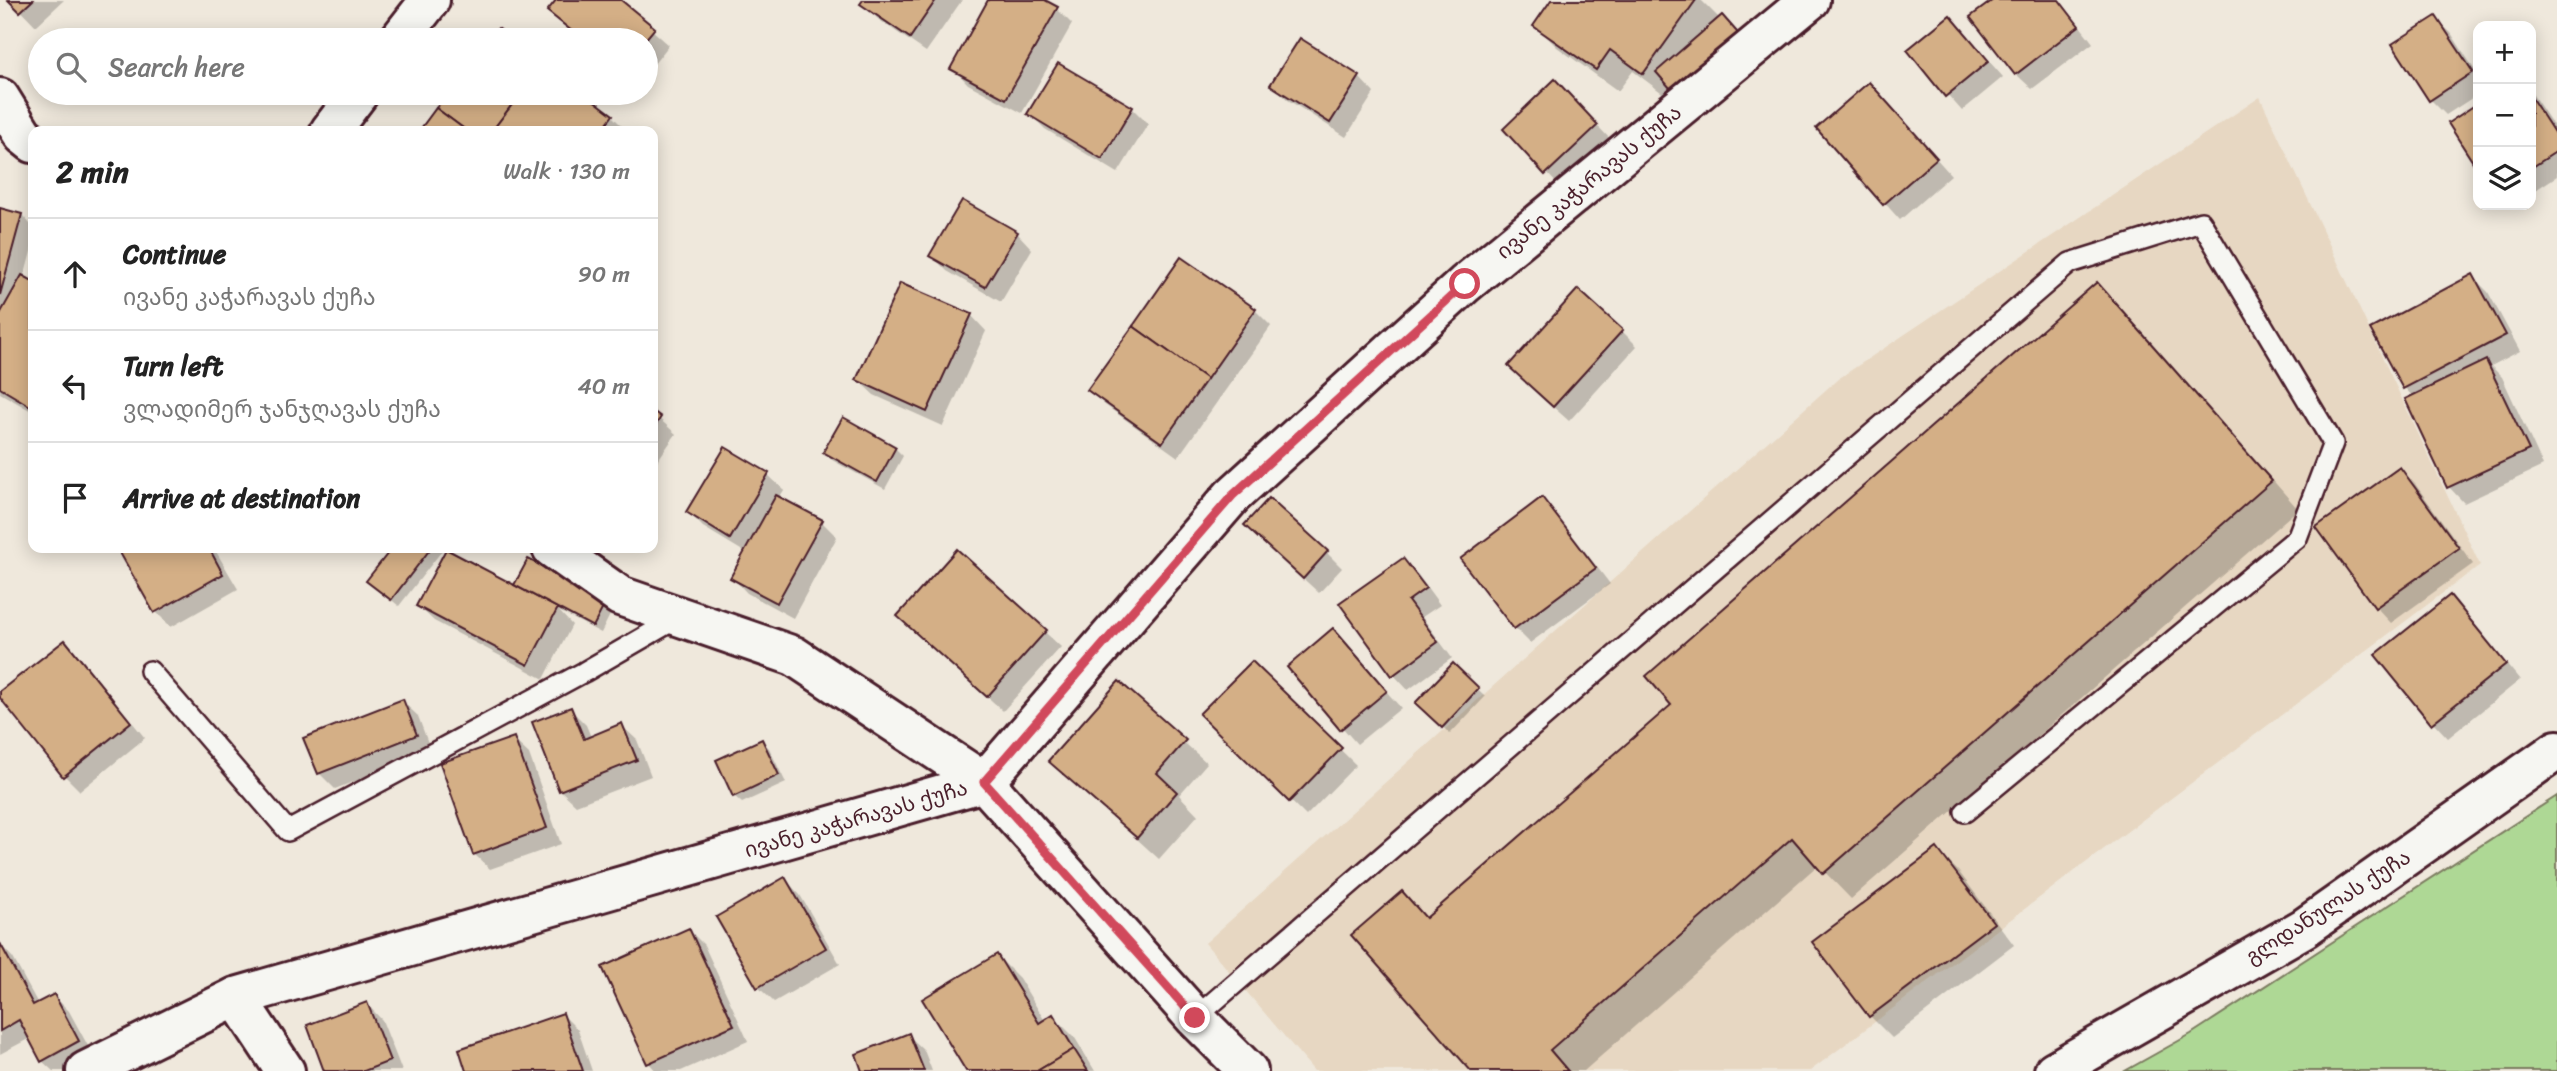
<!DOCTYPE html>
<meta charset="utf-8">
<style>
body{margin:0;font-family:Sriracha,"Noto Sans Georgian",sans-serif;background:#f6f6f6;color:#222}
.controls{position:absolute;right:21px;top:21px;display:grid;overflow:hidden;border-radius:14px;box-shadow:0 4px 18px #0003}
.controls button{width:63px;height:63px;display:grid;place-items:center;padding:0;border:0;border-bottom:2px solid #e0e0e0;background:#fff;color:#222;font:35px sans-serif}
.stop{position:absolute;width:21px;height:21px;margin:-16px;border:5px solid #d1495b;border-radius:50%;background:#fff}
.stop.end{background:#d1495b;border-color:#fff;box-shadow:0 2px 7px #0008}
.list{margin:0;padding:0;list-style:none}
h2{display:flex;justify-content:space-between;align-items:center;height:91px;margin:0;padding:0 28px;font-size:30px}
h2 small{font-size:23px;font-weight:400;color:#767676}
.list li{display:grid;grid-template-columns:46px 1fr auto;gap:21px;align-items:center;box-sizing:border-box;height:112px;padding:0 28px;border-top:2px solid #e0e0e0}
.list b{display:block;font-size:26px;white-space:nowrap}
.list p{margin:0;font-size:23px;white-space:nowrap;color:#767676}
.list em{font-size:23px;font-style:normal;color:#767676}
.icon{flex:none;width:38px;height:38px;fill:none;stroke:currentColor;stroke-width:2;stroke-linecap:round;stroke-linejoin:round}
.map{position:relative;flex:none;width:2557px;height:1071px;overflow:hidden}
.search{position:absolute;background:#fff;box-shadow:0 4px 18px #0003;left:28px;top:28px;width:630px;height:77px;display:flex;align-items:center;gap:18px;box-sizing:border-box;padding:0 24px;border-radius:38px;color:#767676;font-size:26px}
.panel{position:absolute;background:#fff;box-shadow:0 4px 18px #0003;left:28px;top:126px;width:630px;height:427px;border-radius:14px}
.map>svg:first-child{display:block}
.built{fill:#e7d7c2}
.green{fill:#aed895;stroke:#7c7c60;stroke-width:2}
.shadow{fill:#0003}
.building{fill:#d4af86;stroke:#4a1f2b;stroke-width:2}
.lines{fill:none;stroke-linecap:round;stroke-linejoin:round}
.service-casing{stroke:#4a1f2b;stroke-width:24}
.minor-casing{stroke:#4a1f2b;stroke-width:44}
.service{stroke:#f6f6f2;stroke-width:19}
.minor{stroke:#f6f6f2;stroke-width:38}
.route{stroke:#d1495b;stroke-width:9}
.labels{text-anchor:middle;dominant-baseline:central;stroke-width:5;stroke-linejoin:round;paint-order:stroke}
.street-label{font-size:21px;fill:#4a1f2b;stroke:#f6f6f2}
</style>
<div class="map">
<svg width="2557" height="1071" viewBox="0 0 2557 1071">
<rect width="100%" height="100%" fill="#efe8dc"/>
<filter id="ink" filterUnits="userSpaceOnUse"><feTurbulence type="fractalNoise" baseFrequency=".0143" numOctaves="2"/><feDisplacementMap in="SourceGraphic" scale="14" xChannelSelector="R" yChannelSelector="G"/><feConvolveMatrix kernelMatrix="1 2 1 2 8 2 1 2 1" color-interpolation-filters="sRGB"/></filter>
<g filter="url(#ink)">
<path class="built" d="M2260 97 2480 565 1810 1071H1314L1205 943 1838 379Z"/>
<path class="green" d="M2557 796V1071H2125L2191 1034Z"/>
<g class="shadow">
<path d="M11 0H64L36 26Z"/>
<path d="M559 0H618L669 45 646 74V40H582L550 11Z"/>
<path d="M865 0H962L926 52 878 19 862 4Z"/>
<path d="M990 0H1041L1057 9 1072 24 1022 113 968 84 953 68Z"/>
<path d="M1554 0H1701L1720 19 1665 95 1633 71 1618 91 1557 47 1535 25Z"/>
<path d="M1996 0H2060L2093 43 2032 89 2016 74 1973 18Z"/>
<path d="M1950 17 2003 77 1962 111 1909 51Z"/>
<path d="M2435 18 2451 33 2478 75V94L2446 115 2431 100Z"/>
<path d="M1059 65 1132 108 1148 124 1118 173 1045 129 1030 114Z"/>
<path d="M1359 77 1374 93 1346 137 1288 100 1272 85Z"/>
<path d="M2531 92 2557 131V176L2531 193Z"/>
<path d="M450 93H581L612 116 627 131H421Z"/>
<path d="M1570 97 1612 141 1562 189 1505 129Z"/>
<path d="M1884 100 1951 175 1900 220 1818 128Z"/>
<path d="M0 209 22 215 33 227V244L24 278 33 283V412L0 393V317L4 311 0 310Z"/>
<path d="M1017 233 1032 249 1001 302 947 271 932 256Z"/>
<path d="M1182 259 1255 310 1271 326 1178 457 1105 405 1089 390Z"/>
<path d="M2472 276 2488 292 2520 351 2491 366 2502 377 2543 466 2464 503 2449 487 2413 397 2405 388 2373 330Z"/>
<path d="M2097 284 2124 311 2298 509 1851 899 1818 865 1584 1071H1473L1402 893 1428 919 1674 705Z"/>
<path d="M971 315 986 331 943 426 874 395 858 380Z"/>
<path d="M1622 331 1637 346 1569 421 1525 382Z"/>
<path d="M653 413 676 434 653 467Z"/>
<path d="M843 419 895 448 903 456 885 489 832 460 825 452Z"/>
<path d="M725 449 768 475 784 490 779 498 822 522 837 537 793 618 747 593 732 577 746 553 703 527 688 512Z"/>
<path d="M2400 469 2415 484 2473 564 2391 623 2376 607Z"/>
<path d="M1542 500 1557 515 1610 584 1530 643 1515 628Z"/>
<path d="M1262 541 1326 552 1342 568 1319 593Z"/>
<path d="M129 548H214L238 589 171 627 155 611 122 552Z"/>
<path d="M394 548H444L399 606 368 581Z"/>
<path d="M957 551 1061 647 1003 711 915 631Z"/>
<path d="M1402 560 1418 575 1440 605 1422 617 1452 658 1408 690 1393 674Z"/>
<path d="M514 588 613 609 601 633 559 611 572 625 544 679 434 621 418 606Z"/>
<path d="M2450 597 2465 613 2520 680 2448 738 2433 722Z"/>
<path d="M1333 631 1401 708 1357 744 1289 667Z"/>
<path d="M65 642 80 658 145 738 80 791 65 776 0 695Z"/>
<path d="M1252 663 1356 765 1306 816 1202 714Z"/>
<path d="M1453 666 1485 697 1450 734 1418 703Z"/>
<path d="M1119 684 1207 763 1179 795 1198 815 1159 859 1051 761Z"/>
<path d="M402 701 418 716 431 751 335 789 319 773Z"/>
<path d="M570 709 586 725 591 737 621 725 637 740 651 776 576 805 560 790Z"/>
<path d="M513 739 529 754 561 844 490 869 474 854Z"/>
<path d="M761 741 769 748 786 783 742 803 734 796Z"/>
<path d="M1937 850 1959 872 2014 945 1892 1038 1870 1016Z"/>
<path d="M785 879 800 895 840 964 774 1002 758 987Z"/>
<path d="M689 930 704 945 748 1041 681 1071H656L649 1063 605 968Z"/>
<path d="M0 944 13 958 38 1004 54 996 69 1011 94 1057 68 1071H53L42 1061 30 1038 0 1054Z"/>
<path d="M997 956 1019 978 1045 1021 1053 1016 1075 1038 1095 1071H968Z"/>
<path d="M367 1004 382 1020 402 1071H326Z"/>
<path d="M563 1015 578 1030 592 1071H468Z"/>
<path d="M908 1035 924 1050 932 1071H864Z"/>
</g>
<g class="building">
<path d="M8 0H33L20 12Z"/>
<path d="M556 0H621L655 28 645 40H583L547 11Z"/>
<path d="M863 0H936L910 38 860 4Z"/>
<path d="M988 0H1045L1058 7 1006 99 950 69Z"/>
<path d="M1551 0H1696L1643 74 1610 50 1596 70 1533 26Z"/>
<path d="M1993 0H2059L2079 26 2015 75 1970 17Z"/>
<path d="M1722 15 1744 40 1678 97 1656 72Z"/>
<path d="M1950 15 1989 61 1945 97 1907 50Z"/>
<path d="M2436 16 2473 72 2429 101 2392 44Z"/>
<path d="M498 28 514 40H488Z"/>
<path d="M1300 38 1360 76 1330 123 1270 85Z"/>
<path d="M1058 63 1133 107 1102 159 1027 114Z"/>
<path d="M1555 79 1598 125 1545 175 1503 129Z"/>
<path d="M1869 82 1937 158 1883 205 1816 128Z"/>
<path d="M448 93H521L492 131H467L436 108Z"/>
<path d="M521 93H584L613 115 601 131H492Z"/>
<path d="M2531 97 2557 137V151L2531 168Z"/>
<path d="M2478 103V170L2448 123Z"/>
<path d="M436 108 467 131H419Z"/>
<path d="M962 200 1018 232 985 287 929 256Z"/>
<path d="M0 208 22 214 0 295Z"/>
<path d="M1181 257 1256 309 1207 379 1133 326Z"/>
<path d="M2473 274 2506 335 2403 389 2370 329Z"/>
<path d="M22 275 33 281 32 407 0 388V314Z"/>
<path d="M2097 282 2272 481 1823 874 1792 838 1550 1050 1568 1071H1471L1351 935 1402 891 1426 918 1671 705 1646 676Z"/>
<path d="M900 283 972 314 927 412 856 380Z"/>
<path d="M1578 289 1623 330 1553 407 1508 366Z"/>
<path d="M1133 326 1207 379 1162 443 1087 390Z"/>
<path d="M2486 360 2529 450 2447 488 2405 399Z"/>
<path d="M653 411 661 417 653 429Z"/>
<path d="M843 417 896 447 877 482 823 452Z"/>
<path d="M725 447 769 473 730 539 686 512Z"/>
<path d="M2400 467 2459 548 2375 608 2316 527Z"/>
<path d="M776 495 823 520 777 603 730 578Z"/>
<path d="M1542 497 1596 568 1514 629 1460 559Z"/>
<path d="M1269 498 1328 551 1303 579 1244 525Z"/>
<path d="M125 548H209L223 574 154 613 119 551Z"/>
<path d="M392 548H431L391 600 366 581Z"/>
<path d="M446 549 558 608 528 665 416 606Z"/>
<path d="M957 549 1047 630 987 697 897 616Z"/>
<path d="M1403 558 1426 588 1408 601 1438 642 1392 676 1339 603Z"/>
<path d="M528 559 607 600 593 627 514 585Z"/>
<path d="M2450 595 2506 664 2431 724 2375 655Z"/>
<path d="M1333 628 1387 691 1340 730 1287 667Z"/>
<path d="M65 640 131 722 63 777 0 698V691Z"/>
<path d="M1252 661 1342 748 1289 802 1199 714Z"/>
<path d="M1453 663 1479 688 1442 728 1415 703Z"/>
<path d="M1119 681 1186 740 1157 773 1177 792 1137 838 1048 761Z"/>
<path d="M403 699 417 735 318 774 303 738Z"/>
<path d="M571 707 584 739 622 723 637 760 559 791 532 722Z"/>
<path d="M514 737 547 828 473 855 440 763Z"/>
<path d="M762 739 779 775 733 797 716 760Z"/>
<path d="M1937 848 1994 923 1869 1017 1812 942Z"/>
<path d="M785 877 826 948 757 988 716 917Z"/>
<path d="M689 928 734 1025 647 1064 602 967Z"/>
<path d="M0 943 33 1005 54 994 79 1041 41 1062 19 1020 0 1031Z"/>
<path d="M997 954 1039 1023 1053 1014 1074 1049 1037 1071H966L922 999Z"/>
<path d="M367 1002 390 1061 364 1071H324L307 1025Z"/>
<path d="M563 1013 583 1071H466L459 1049Z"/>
<path d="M909 1033 924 1071H862L856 1054Z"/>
<path d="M1074 1049 1088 1071H1037Z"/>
</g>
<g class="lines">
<defs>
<g id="service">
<path d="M150 671 288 831 584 672 679 617"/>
<path d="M1195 1018 2070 263 2201 222 2333 443 2297 538 1965 812"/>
</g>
<g id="minor">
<path d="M399 40 430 0"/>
<path d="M0 98 23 135 33 143"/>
<path d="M330 131 359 93"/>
<path d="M552 548 620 596 794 656 984 782 1195 1018 1248 1071"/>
<path d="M236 997 285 1071"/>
<path d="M86 1071 236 997 984 782 1232 496 1465 284 1810 0"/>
<path d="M2054 1071 2304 928 2557 750"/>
</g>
</defs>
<use href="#service" class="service-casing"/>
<use href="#minor" class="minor-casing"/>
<use href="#service" class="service"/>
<use href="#minor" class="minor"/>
</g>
</g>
<g class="lines" filter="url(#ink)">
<path class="route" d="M1195 1018 984 782 1232 496 1465 284"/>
</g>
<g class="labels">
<g class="street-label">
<text transform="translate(1589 182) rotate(-39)">ივანე კაჭარავას ქუჩა</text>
<text transform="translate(856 819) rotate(-16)">ივანე კაჭარავას ქუჩა</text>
<text transform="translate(2328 907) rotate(-33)">გლდანულას ქუჩა</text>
</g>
</g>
</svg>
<div class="controls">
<button>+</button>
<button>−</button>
<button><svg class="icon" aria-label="layers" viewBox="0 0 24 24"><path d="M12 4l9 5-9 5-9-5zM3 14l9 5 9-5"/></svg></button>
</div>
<div class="stop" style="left:1465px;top:284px"></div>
<div class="stop end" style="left:1195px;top:1018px"></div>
<div class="search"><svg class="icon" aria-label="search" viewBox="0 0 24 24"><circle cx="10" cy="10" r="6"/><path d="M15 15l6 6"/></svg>Search here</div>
<section class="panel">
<h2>2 min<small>Walk · 130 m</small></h2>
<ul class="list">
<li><svg class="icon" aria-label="ahead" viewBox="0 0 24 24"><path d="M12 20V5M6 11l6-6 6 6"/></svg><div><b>Continue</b><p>ივანე კაჭარავას ქუჩა</p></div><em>90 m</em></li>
<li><svg class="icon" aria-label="left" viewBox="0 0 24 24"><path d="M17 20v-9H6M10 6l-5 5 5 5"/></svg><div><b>Turn left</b><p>ვლადიმერ ჯანჯღავას ქუჩა</p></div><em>40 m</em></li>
<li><svg class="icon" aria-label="arrive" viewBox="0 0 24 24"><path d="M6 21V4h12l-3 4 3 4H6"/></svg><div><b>Arrive at destination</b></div></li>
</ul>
</section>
</div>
